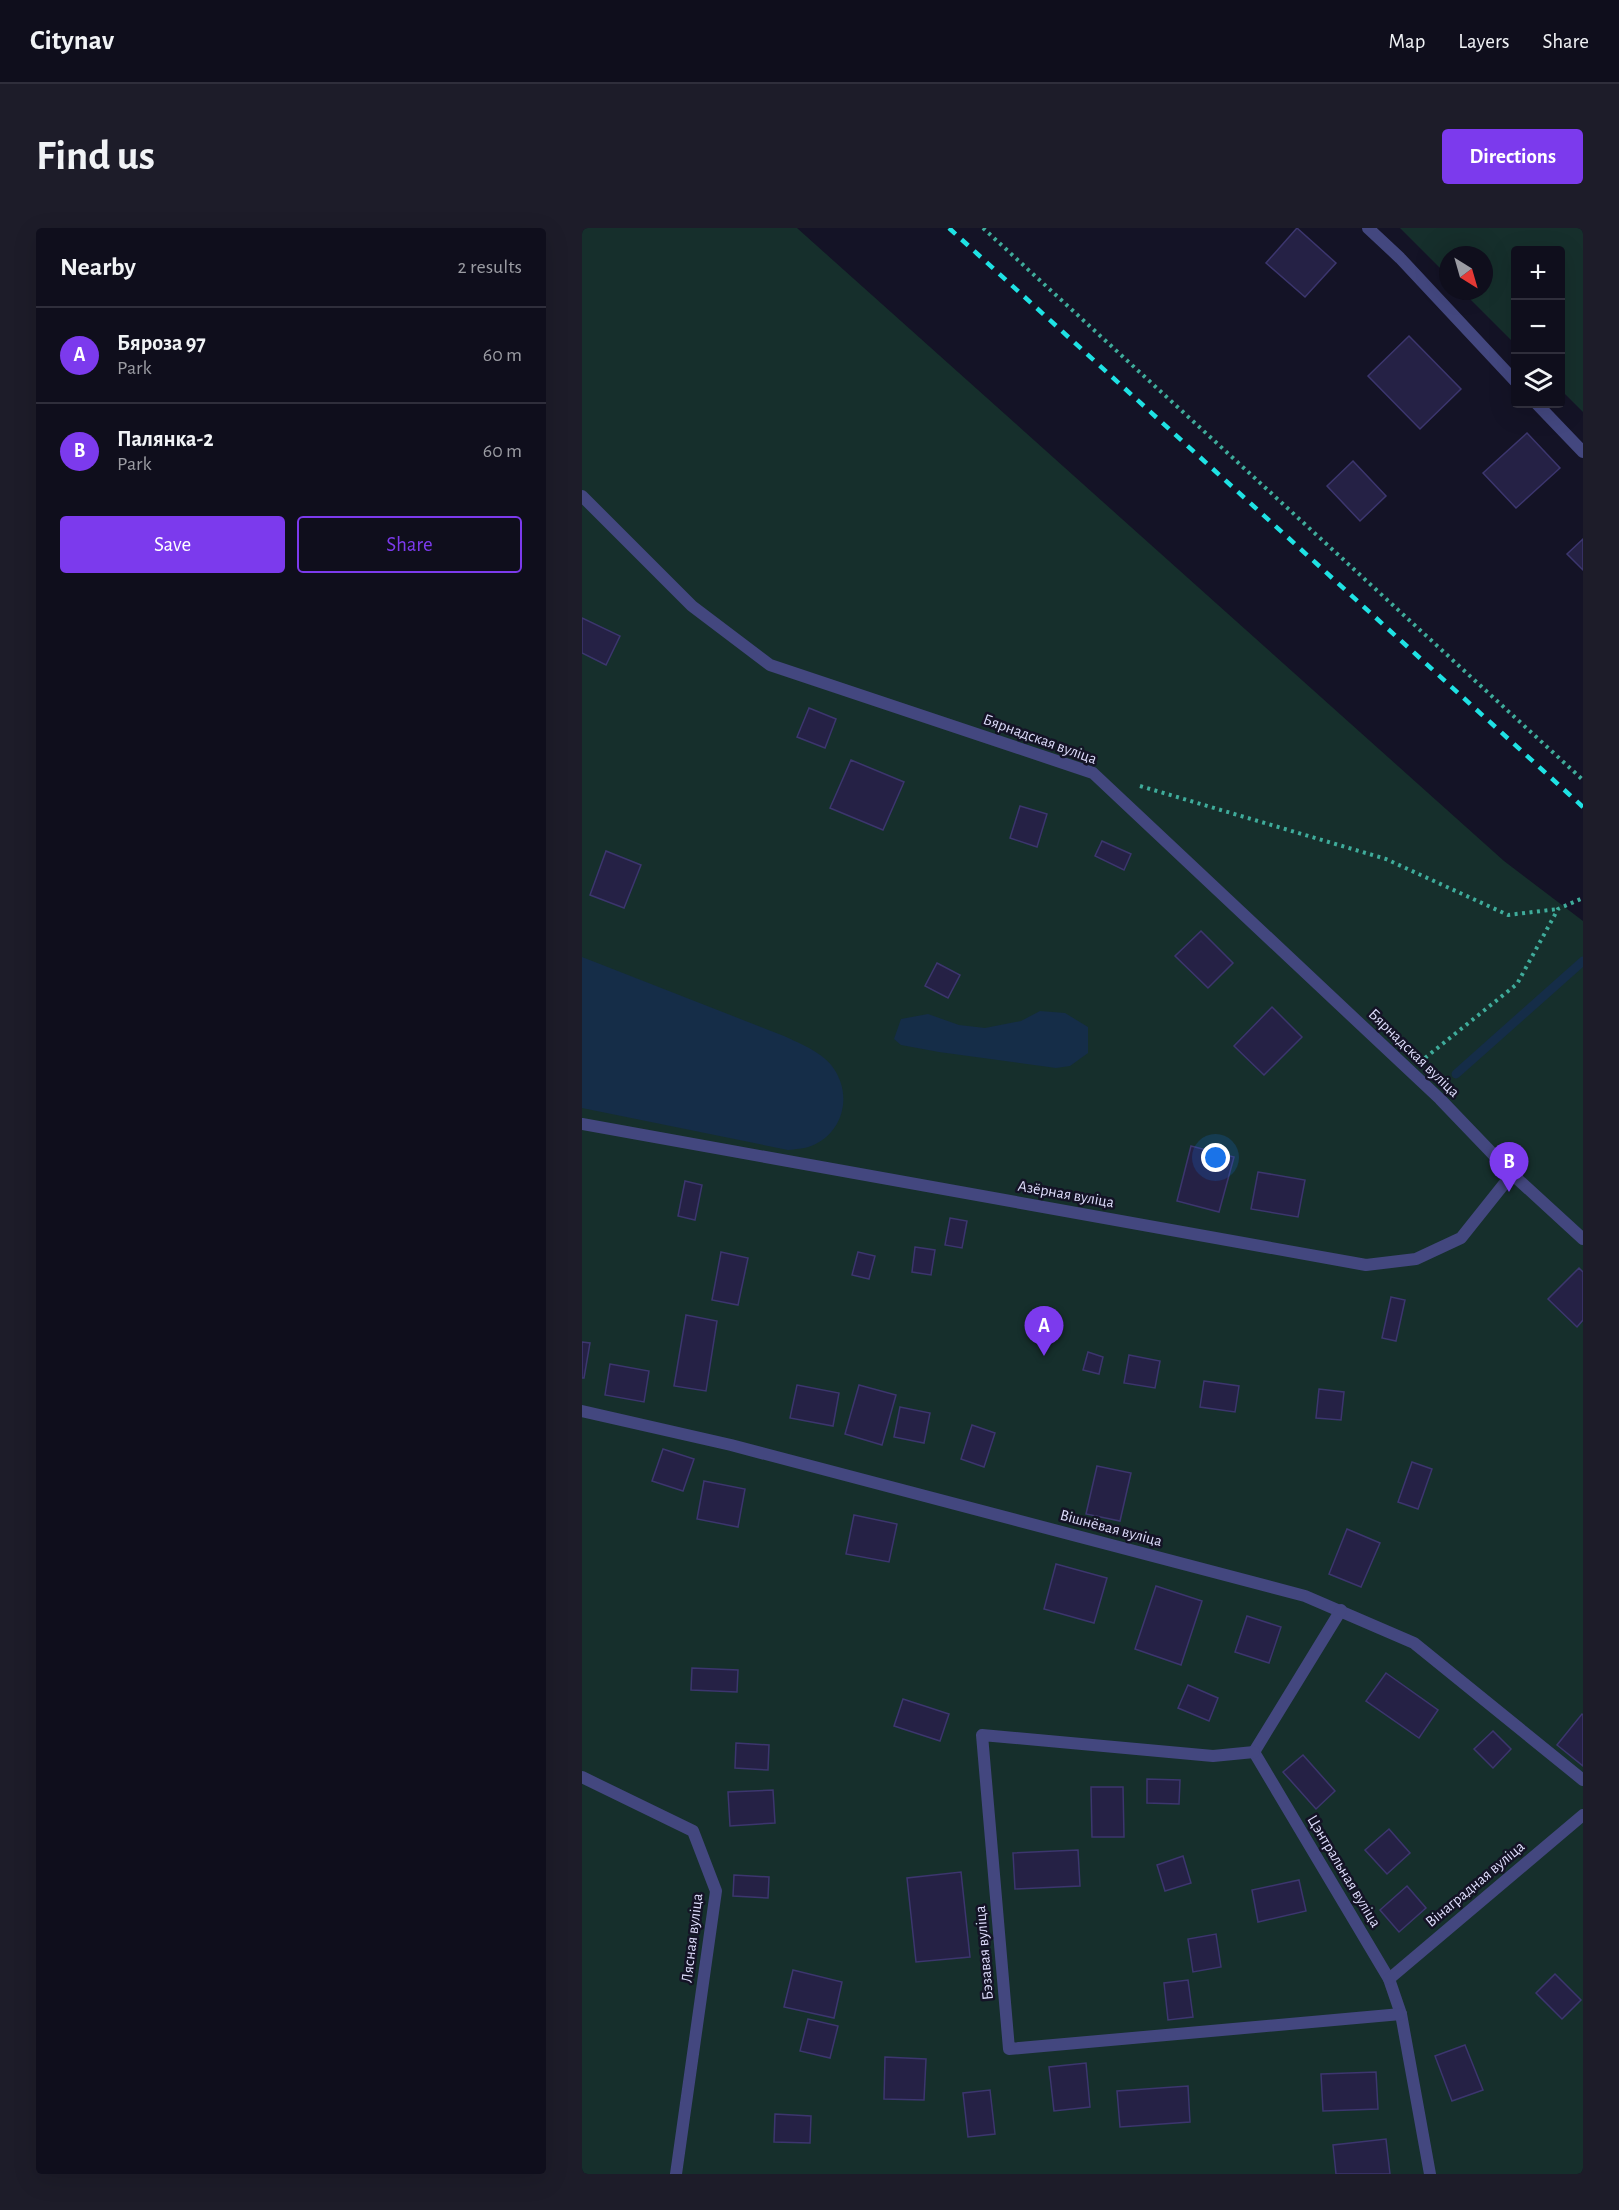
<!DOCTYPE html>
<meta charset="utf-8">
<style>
body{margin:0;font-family:"Alegreya Sans",sans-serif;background:#1d1c29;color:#f1f3f6}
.controls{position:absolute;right:18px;top:18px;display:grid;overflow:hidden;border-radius:6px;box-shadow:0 6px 24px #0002}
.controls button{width:54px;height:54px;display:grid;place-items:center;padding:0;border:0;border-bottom:2px solid #2f2e3b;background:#0f0e1c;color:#f1f3f6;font:30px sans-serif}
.compass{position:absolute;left:857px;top:18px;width:54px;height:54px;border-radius:50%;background:#0f0e1c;box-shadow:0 6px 24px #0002;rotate:143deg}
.you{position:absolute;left:634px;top:930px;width:21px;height:21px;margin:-15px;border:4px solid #fff;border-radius:50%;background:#1a73e8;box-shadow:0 0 0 9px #1a73e833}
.badge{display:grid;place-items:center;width:39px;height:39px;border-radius:50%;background:#7c3aed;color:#fff;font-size:20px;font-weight:700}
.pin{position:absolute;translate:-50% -50px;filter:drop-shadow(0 2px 3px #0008)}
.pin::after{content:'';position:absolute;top:32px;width:21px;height:18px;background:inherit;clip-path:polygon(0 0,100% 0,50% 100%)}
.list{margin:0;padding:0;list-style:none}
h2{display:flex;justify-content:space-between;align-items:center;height:78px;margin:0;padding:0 24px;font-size:26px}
h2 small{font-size:20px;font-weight:400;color:#9b9ca3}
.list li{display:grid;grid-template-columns:39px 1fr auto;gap:18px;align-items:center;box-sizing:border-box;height:96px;padding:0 24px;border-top:2px solid #2f2e3b}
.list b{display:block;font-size:22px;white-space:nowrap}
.list p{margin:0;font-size:20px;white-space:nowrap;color:#9b9ca3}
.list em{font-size:20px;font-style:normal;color:#9b9ca3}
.actions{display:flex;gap:12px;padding:18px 24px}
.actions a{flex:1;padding:14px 0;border:2px solid #7c3aed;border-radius:6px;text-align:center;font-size:21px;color:#7c3aed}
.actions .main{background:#7c3aed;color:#fff}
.icon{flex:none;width:33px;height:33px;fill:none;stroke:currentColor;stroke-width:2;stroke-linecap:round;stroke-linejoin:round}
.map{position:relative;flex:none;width:1001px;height:1946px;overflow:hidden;border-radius:6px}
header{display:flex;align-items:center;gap:36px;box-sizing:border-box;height:84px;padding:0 30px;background:#0f0e1c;border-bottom:2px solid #2f2e3b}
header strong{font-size:28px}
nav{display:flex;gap:33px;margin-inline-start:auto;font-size:21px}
.intro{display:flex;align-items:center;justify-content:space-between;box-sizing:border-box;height:144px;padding:0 36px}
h1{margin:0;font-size:42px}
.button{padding:15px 27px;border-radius:6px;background:#7c3aed;color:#fff;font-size:21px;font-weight:700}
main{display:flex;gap:36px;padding:0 36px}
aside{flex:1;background:#0f0e1c;border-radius:6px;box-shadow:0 6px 24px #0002}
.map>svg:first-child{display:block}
.green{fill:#162f2c}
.water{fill:#152d48}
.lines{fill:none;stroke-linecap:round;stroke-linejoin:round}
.stream{stroke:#152d48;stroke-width:9}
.building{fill:#252145;stroke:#3c366e;stroke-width:1.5}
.path{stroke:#3fac9b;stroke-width:4;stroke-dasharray:3 4.5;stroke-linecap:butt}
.lane{stroke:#43477f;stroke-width:12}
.street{stroke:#43477f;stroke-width:12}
.rail{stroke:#1fe2e4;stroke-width:4.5;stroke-dasharray:9 8;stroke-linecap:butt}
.labels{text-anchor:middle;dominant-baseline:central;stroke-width:5;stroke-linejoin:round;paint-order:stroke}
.street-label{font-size:16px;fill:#dddcfb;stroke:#141326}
</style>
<header>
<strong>Citynav</strong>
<nav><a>Map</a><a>Layers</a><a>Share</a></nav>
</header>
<div class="intro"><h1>Find us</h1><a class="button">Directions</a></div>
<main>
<aside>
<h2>Nearby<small>2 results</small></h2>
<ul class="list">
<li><span class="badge">A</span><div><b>Бяроза 97</b><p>Park</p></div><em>60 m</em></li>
<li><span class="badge">B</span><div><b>Палянка-2</b><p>Park</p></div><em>60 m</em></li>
</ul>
<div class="actions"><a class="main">Save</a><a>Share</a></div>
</aside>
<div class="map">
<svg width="1001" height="1946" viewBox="0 0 1001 1946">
<rect width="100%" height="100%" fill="#141326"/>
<g class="green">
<path d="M0 0H215L922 633 1001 693V1946H0Z"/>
<path d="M818 0H1001V184L979 162 978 22H933V116L880 63H902V27H866V48Z"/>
</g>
<g class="water">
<path d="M0 729 202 808C219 816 242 825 252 841 271 869 260 906 229 918 222 921 213 921 206 922L0 880Z"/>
<path d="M458 783 483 785 506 799V825L488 838 474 840 357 824 319 817 312 811 319 791 346 786 377 797 403 800 439 793Z"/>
</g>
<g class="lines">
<path class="stream" d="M874 846 1001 733"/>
</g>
<g class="building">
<path d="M715 0 754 35 723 69 684 35Z"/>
<path d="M827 108 879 161 838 201 786 148Z"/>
<path d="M945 205 978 240 934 280 901 245Z"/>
<path d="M771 233 804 268 778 293 745 258Z"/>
<path d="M1001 311V342L985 326Z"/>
<path d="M0 390 38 408 24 437 0 425Z"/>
<path d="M227 480 254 491 243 520 215 509Z"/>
<path d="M269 532 322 554 301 602 248 580Z"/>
<path d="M438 578 465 586 455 619 428 610Z"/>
<path d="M520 613 549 626 542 642 513 628Z"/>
<path d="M24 623 59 637 42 680 8 667Z"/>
<path d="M619 703 651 735 626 760 593 728Z"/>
<path d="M355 735 378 747 366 770 343 758Z"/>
<path d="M690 779 720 809 682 847 652 818Z"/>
<path d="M609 918 652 929 637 984 595 973Z"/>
<path d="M676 944 723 952 716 989 669 981Z"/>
<path d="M103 953 120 957 113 992 96 988Z"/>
<path d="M368 990 385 993 380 1020 363 1017Z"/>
<path d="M333 1019 353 1022 349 1047 330 1044Z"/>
<path d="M139 1024 166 1030 156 1077 130 1072Z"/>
<path d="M276 1024 293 1028 287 1051 270 1047Z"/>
<path d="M997 1040 1001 1044V1092L995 1099 966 1071Z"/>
<path d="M809 1069 823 1072 814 1113 800 1110Z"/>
<path d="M104 1087 135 1093 124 1163 92 1158Z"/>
<path d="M0 1114 8 1115 2 1150H0Z"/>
<path d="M506 1124 521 1129 517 1146 501 1142Z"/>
<path d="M547 1127 578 1133 573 1160 542 1155Z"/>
<path d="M28 1136 67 1143 62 1174 23 1167Z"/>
<path d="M622 1153 657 1158 653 1184 618 1179Z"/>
<path d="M215 1157 257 1165 251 1198 208 1190Z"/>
<path d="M277 1157 314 1167 300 1217 263 1206Z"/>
<path d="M737 1161 762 1164 759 1192 734 1190Z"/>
<path d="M318 1179 348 1185 342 1215 312 1209Z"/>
<path d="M390 1197 413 1205 402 1239 379 1231Z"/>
<path d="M81 1221 112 1231 101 1263 70 1253Z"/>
<path d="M830 1234 850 1241 836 1281 816 1274Z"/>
<path d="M515 1238 549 1245 538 1293 504 1286Z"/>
<path d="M122 1253 163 1261 156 1299 115 1291Z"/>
<path d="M272 1287 315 1296 307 1334 264 1326Z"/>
<path d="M765 1301 798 1315 779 1359 747 1346Z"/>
<path d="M474 1336 525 1350 512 1395 462 1381Z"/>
<path d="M574 1358 620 1373 599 1437 553 1421Z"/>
<path d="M665 1388 699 1399 687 1435 653 1424Z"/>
<path d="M110 1440 156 1442 155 1464 109 1462Z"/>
<path d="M804 1445 856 1482 837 1510 784 1473Z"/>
<path d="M606 1457 636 1470 627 1493 596 1480Z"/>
<path d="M321 1471 367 1486 358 1513 312 1498Z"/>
<path d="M1000 1486 1001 1487V1538L975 1517Z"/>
<path d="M911 1503 929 1521 911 1540 892 1521Z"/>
<path d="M154 1515 187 1517 186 1542 153 1540Z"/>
<path d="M721 1527 753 1563 734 1581 701 1544Z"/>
<path d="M565 1551 598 1552 597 1576 565 1575Z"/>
<path d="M509 1559H541L542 1609H510Z"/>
<path d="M191 1562 193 1595 148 1598 146 1564Z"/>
<path d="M807 1601 828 1625 805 1646 783 1622Z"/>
<path d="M496 1622 498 1658 433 1661 431 1625Z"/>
<path d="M601 1628 609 1655 583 1663 575 1637Z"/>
<path d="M379 1644 388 1729 334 1734 325 1650Z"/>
<path d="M152 1647 187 1649 186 1670 151 1668Z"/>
<path d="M717 1652 724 1683 676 1694 670 1662Z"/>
<path d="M825 1658 844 1680 817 1704 798 1682Z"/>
<path d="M634 1706 639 1739 611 1744 606 1711Z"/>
<path d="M211 1742 260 1754 252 1790 202 1779Z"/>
<path d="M973 1746 999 1772 980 1791 954 1765Z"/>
<path d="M606 1752 611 1789 586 1792 582 1755Z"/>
<path d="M226 1791 256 1798 248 1830 218 1823Z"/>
<path d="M883 1817 901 1862 870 1873 853 1828Z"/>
<path d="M303 1829 344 1831 342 1872 302 1871Z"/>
<path d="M504 1835 508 1879 472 1883 467 1839Z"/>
<path d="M794 1844 796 1881 741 1883 739 1846Z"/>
<path d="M606 1858 608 1894 538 1899 535 1863Z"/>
<path d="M408 1862 413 1906 386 1909 381 1865Z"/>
<path d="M193 1886 229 1888 228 1915 192 1914Z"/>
<path d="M804 1911 808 1946H754L751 1917Z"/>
</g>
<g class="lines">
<g class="path">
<path d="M401 0 1001 552"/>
<path d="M558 558 804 631 926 687 976 681"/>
<path d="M843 830 935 756 976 681 1001 670"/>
</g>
<g class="lane">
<path d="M0 268 110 378 188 437 511 545 858 871 930 946 1001 1011"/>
<path d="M0 896 784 1037 834 1031 879 1010 930 946"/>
<path d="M0 1183 149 1217 723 1368 832 1415 1001 1552"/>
<path d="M759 1382 672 1524 807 1751 819 1786 848 1946"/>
<path d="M672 1524 631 1528 400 1507 427 1821 819 1786"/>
<path d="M0 1549 111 1603 134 1663 94 1946"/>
<path d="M807 1751 1001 1587"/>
</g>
<g class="street">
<path d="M786 0 818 30 933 153"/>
<path d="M955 176 1001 224"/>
</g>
<path class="rail" d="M367 0 1001 579"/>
</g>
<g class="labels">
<g class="street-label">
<text transform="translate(458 511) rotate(20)">Бярнадская вуліца</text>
<text transform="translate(832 825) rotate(44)">Бярнадская вуліца</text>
<text transform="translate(484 966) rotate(10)">Азёрная вуліца</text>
<text transform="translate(529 1300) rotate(15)">Вішнёвая вуліца</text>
<text transform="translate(762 1643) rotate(59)">Цэнтральная вуліца</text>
<text transform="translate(893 1656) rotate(-40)">Вінаградная вуліца</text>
<text transform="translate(110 1710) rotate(-83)">Лясная вуліца</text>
<text transform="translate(402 1725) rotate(-95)">Бэзавая вуліца</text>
</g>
</g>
</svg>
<div class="controls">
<button>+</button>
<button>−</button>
<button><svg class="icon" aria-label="layers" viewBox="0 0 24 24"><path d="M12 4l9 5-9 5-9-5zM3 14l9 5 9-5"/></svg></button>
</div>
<svg class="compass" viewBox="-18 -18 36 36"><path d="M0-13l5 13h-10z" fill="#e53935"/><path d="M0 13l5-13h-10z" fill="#9b9ca3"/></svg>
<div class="you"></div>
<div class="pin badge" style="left:462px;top:1128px">A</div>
<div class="pin badge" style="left:927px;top:964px">B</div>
</div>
</main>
